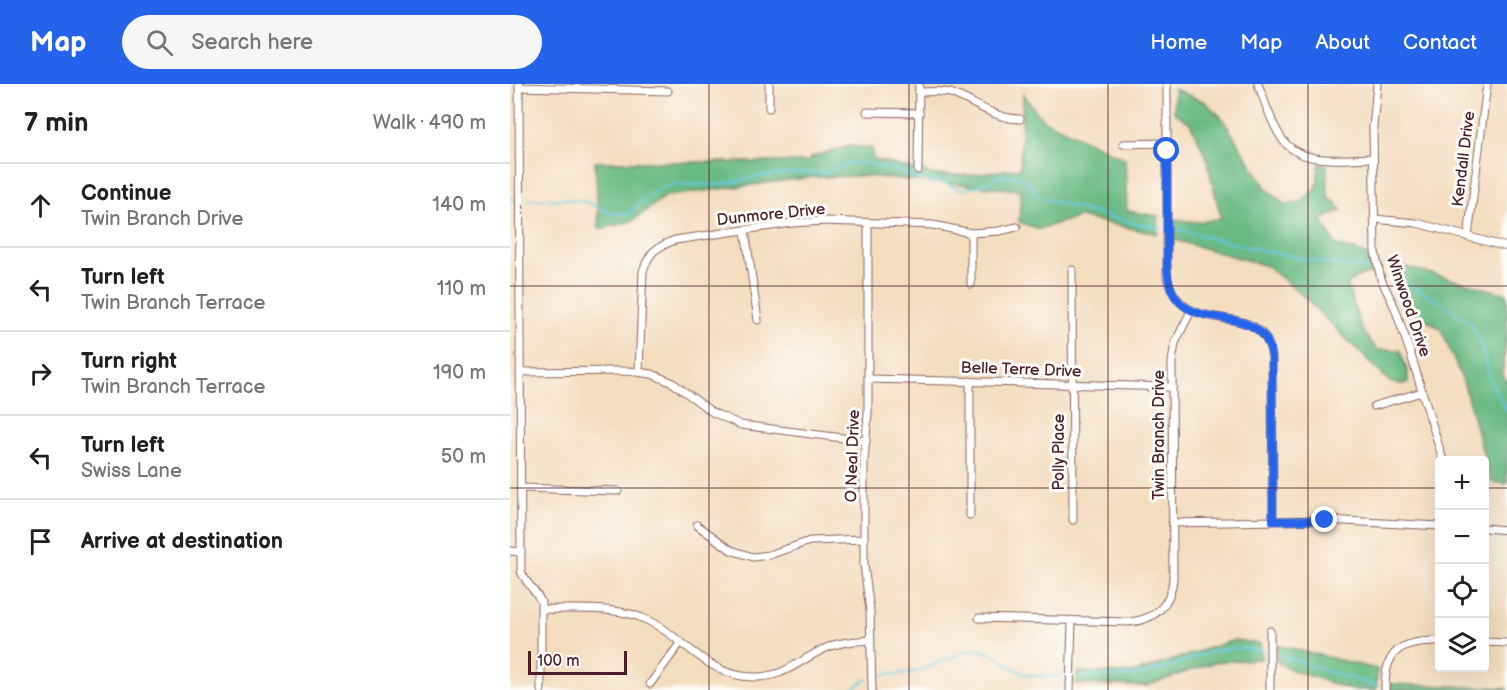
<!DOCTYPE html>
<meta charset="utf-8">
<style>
body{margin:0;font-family:"Balsamiq Sans",sans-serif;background:#f6f6f6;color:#202124}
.controls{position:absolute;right:18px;bottom:18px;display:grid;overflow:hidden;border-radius:6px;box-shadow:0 6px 24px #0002}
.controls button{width:54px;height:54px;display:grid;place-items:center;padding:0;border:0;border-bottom:2px solid #e0e0e0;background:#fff;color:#202124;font:30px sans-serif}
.scale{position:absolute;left:18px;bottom:15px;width:99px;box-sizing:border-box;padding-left:6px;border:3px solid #4a1f2b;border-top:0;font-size:16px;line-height:21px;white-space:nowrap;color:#4a1f2b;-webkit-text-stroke:4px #fdfcf7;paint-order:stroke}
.stop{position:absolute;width:18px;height:18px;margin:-14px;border:4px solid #2563eb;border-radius:50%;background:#fff}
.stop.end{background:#2563eb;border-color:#fff;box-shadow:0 2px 6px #0008}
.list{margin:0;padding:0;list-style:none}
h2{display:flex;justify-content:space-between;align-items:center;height:78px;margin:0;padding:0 24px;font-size:26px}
h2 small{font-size:20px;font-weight:400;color:#757577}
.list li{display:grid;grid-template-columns:39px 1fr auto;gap:18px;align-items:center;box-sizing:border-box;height:84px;padding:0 24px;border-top:2px solid #e0e0e0}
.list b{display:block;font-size:22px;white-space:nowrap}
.list p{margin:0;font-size:20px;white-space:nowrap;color:#757577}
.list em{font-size:20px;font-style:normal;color:#757577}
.icon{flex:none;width:33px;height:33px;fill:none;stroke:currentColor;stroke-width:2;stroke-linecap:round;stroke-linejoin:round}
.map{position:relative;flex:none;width:997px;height:606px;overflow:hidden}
header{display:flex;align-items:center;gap:36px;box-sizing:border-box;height:84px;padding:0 30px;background:#2563eb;color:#fff}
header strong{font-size:28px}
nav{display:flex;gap:33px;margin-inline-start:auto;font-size:21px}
.search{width:420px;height:54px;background:#f6f6f6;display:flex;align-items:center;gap:15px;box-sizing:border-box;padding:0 21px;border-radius:33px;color:#757577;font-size:22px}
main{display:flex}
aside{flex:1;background:#fff}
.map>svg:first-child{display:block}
.forest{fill:#6bba84;stroke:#5a6c58;stroke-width:1.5}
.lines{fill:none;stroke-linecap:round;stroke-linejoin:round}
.stream{stroke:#62c7df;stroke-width:2}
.street-casing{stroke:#86625f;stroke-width:9}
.street{stroke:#fff;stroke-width:7}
.route{stroke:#2563eb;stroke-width:8}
.grid{fill:none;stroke:#4a1f2b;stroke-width:1.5;stroke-opacity:0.55}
.labels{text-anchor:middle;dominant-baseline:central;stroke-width:6;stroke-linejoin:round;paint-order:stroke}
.street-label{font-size:16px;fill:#4a1f2b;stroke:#fdfcf7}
</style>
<header>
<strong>Map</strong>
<div class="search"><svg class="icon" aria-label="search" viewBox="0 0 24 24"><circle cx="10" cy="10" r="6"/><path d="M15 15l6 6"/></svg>Search here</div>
<nav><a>Home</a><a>Map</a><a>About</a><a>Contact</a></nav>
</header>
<main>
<aside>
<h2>7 min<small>Walk · 490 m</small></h2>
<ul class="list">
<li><svg class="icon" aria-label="ahead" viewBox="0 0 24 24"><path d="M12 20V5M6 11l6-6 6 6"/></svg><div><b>Continue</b><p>Twin Branch Drive</p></div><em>140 m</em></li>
<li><svg class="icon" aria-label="left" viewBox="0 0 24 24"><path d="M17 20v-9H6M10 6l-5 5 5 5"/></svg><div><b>Turn left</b><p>Twin Branch Terrace</p></div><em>110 m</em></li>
<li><svg class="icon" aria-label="right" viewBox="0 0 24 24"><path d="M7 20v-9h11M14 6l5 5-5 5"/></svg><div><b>Turn right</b><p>Twin Branch Terrace</p></div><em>190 m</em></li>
<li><svg class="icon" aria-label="left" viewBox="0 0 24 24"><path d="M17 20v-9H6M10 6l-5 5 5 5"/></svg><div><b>Turn left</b><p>Swiss Lane</p></div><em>50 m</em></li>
<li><svg class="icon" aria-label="arrive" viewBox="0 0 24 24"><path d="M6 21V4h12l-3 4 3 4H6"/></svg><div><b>Arrive at destination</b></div></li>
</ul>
</aside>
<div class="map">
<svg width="997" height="606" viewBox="0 0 997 606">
<rect width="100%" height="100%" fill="#fdfcf7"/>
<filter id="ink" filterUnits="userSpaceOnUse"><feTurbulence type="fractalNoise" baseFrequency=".0167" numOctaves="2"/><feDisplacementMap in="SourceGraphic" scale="12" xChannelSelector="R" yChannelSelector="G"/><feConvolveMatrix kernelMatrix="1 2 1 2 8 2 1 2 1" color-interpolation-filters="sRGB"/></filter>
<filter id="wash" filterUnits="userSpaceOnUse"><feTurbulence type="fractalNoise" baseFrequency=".008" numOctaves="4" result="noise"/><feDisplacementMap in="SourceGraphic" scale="24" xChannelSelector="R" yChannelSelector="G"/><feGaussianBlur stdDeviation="1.35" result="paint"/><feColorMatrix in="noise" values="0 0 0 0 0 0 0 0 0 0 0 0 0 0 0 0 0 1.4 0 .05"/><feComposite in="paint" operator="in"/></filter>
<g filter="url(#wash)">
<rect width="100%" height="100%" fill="#f4ddbf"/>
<g class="forest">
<path d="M664 5 695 18 712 34 756 104 774 120 791 118 807 103 809 81H817L818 114 826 119 831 126 811 136 826 161 856 170 861 190 846 193 837 201 852 246 867 266H890L898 289V298L893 300 881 299 789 208 757 182 665 156 666 136 691 138 711 134 696 72 680 39 664 28Z"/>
<path d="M513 10 533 36 615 75 617 127 648 132 647 150 569 133 529 145 509 138 511 106 355 92 304 93 156 112 122 137 89 145 85 78H297L302 73 339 62 362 64 363 75 425 91H461L510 84Z"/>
<path d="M882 179 997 210V248L992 289 997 298V400L981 398 954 300 931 245 889 218Z"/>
<path d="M724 556 750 560 751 575 705 578 636 602 566 600 567 588 623 589Z"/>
<path d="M767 561 867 585 866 606H842L783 586 767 578Z"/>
<path d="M878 600 997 604V606H878Z"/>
</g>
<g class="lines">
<g class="stream">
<path d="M0 115H5"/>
<path d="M19 115C36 115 54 114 71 117 94 122 93 133 120 129L128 120 146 106 165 100 209 101 250 92 285 89H319L334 81 349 78 385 86 410 96 432 98 450 106 469 102 490 92H502L517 97 530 114 627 140 650 144"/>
<path d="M664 144C729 162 792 177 859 185"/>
<path d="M884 192 933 220 961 239 971 261 981 298 997 328"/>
<path d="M768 570 820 588 868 602"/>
<path d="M371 591C383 590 396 590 408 587 424 582 455 564 470 566 488 569 498 584 515 590 526 594 540 592 552 591"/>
<path d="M571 592C591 592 612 594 632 590 678 582 701 556 753 567"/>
<path d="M341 606 357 595"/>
</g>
</g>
</g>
<g filter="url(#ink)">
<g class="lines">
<defs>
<g id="street">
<path d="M9 0 11 487C15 499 26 506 31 518V606"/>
<path d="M259 0V24"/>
<path d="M657 0V193C674 260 753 209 762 273L763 437"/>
<path d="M748 0C755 18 761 39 772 55 792 83 834 74 863 74"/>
<path d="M867 0 863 43 865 168 871 195 885 224 901 271 933 376"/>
<path d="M9 3 158 7"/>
<path d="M409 8C420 8 434 6 443 10 466 19 483 34 510 35"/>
<path d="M357 28 409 29"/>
<path d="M613 60 656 59"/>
<path d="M408 86 409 0"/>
<path d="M864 135 907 139 997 163"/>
<path d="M358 138V330L354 377V481L360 527 362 606"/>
<path d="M235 146 248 236"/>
<path d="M461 149V200"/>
<path d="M958 153 977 0"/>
<path d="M562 186 563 436"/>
<path d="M11 288 118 287 142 290 163 299 202 328 231 341 356 357"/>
<path d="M129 288 133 187C140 167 145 164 165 156L282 139 315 137 423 141 461 149 489 147 507 143"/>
<path d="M359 295 662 303"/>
<path d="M460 297V431"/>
<path d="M864 322 912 308"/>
<path d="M11 404 108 407"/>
<path d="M663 439 815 436 930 442"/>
<path d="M187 441 221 466 243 473 259 471 300 457 354 455"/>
<path d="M974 444 997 446"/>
<path d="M0 467 11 468"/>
<path d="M32 525C66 526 107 521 139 537 172 553 195 587 232 592 276 598 286 575 321 562 333 557 348 557 361 556"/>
<path d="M469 534 618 538C644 537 661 521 663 495L662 278 665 259 681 227"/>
<path d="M974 558 997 559"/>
<path d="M140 600 171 558"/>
<path d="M560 606 562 537"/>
<path d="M760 606V547"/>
<path d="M875 606C874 566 892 556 930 557"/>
</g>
</defs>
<use href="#street" class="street-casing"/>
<use href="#street" class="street"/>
</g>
</g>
<g class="lines" filter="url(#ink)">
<path class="route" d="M657 67V182C660 264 752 206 762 273L763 437 815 436"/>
</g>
<path class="grid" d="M199 0V606M399 0V606M598 0V606M798 0V606M0 202H997M0 404H930M974 404H997"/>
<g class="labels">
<g class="street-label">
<text transform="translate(954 75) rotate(-83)">Kendall Drive</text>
<text transform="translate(261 131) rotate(-6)">Dunmore Drive</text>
<text transform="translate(898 222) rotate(71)">Winwood Drive</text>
<text transform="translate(511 286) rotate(2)">Belle Terre Drive</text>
<text transform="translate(649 351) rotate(-90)">Twin Branch Drive</text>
<text transform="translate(549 368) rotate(-90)">Polly Place</text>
<text transform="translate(343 372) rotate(-88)">O Neal Drive</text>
</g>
</g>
</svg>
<div class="controls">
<button>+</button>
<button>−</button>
<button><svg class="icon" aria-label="locate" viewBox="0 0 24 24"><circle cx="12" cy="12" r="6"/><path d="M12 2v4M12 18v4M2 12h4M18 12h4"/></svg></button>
<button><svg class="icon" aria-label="layers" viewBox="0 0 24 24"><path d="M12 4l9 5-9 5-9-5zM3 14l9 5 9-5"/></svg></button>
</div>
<div class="scale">100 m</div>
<div class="stop" style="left:657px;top:67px"></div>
<div class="stop end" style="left:815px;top:436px"></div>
</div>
</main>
